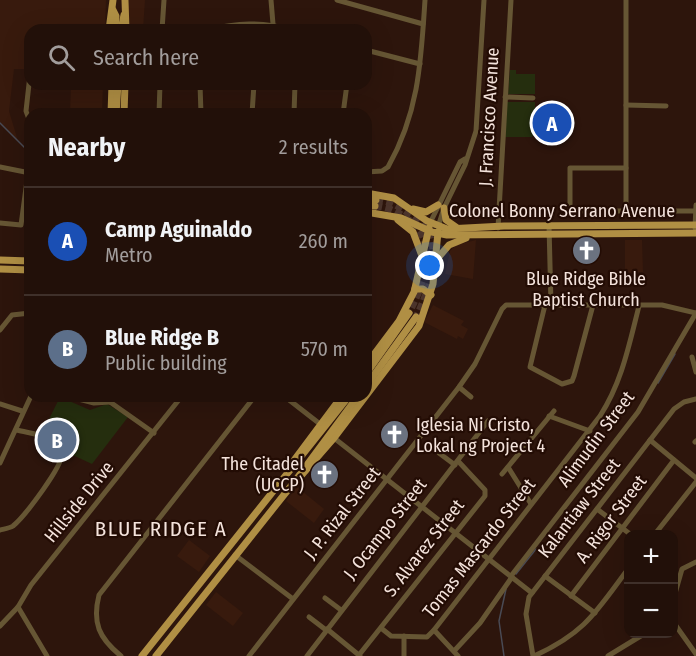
<!DOCTYPE html>
<meta charset="utf-8">
<style>
body{margin:0;font-family:"Fira Sans Condensed",sans-serif;background:#2e1e17;color:#f1f3f6}
.controls{position:absolute;right:18px;bottom:18px;display:grid;overflow:hidden;border-radius:12px;box-shadow:0 6px 24px #0002}
.controls button{width:54px;height:54px;display:grid;place-items:center;padding:0;border:0;border-bottom:2px solid #3f302a;background:#221009;color:#f1f3f6;font:30px sans-serif}
.you{position:absolute;left:430px;top:266px;width:21px;height:21px;margin:-15px;border:4px solid #fff;border-radius:50%;background:#1a73e8;box-shadow:0 0 0 9px #1a73e833}
.badge{display:grid;place-items:center;width:39px;height:39px;border-radius:50%;background:#f987e8;color:#fff;font-size:20px;font-weight:700}
.pin{position:absolute;translate:-50% -50%;border:3px solid #fff;box-shadow:0 2px 6px #0006}
.list{margin:0;padding:0;list-style:none}
h2{display:flex;justify-content:space-between;align-items:center;height:78px;margin:0;padding:0 24px;font-size:26px}
h2 small{font-size:20px;font-weight:400;color:#a29d9c}
.list li{display:grid;grid-template-columns:39px 1fr auto;gap:18px;align-items:center;box-sizing:border-box;height:108px;padding:0 24px;border-top:2px solid #3f302a}
.list b{display:block;font-size:22px;white-space:nowrap}
.list p{margin:0;font-size:20px;white-space:nowrap;color:#a29d9c}
.list em{font-size:20px;font-style:normal;color:#a29d9c}
.icon{flex:none;width:33px;height:33px;fill:none;stroke:currentColor;stroke-width:2;stroke-linecap:round;stroke-linejoin:round}
.map{position:relative;flex:none;width:696px;height:656px;overflow:hidden}
.search{position:absolute;background:#221009;box-shadow:0 6px 24px #0002;left:24px;top:24px;width:348px;height:66px;display:flex;align-items:center;gap:15px;box-sizing:border-box;padding:0 21px;border-radius:18px;color:#a29d9c;font-size:22px}
.panel{position:absolute;background:#221009;box-shadow:0 6px 24px #0002;left:24px;top:108px;width:348px;height:294px;border-radius:18px}
.map>svg:first-child{display:block}
.built{fill:#381a0d}
.green{fill:#252e0e}
.lines{fill:none;stroke-linecap:round;stroke-linejoin:round}
.stream{stroke:#494a54;stroke-width:1.5}
.major-tunnel{stroke:#4b342b;stroke-width:7;stroke-dasharray:7 3.5;stroke-linecap:butt}
.minor{stroke:#665634;stroke-width:5}
.major{stroke:#b08f44;stroke-width:7}
.labels{text-anchor:middle;dominant-baseline:central;stroke-width:4.5;stroke-linejoin:round;paint-order:stroke}
.street-label{font-size:18px;fill:#f4e3dc;stroke:#230c04}
.poi-label{font-size:18px;fill:#f4e3dc;stroke:#230c04}
.quarter-label{font-size:21px;letter-spacing:1.5px;fill:#f4e3dc;stroke:#230c04}
</style>
<div class="map">
<svg width="696" height="656" viewBox="0 0 696 656">
<rect width="100%" height="100%" fill="#2d150c"/>
<g class="built">
<path d="M0 0H106L105 30H30V69H14L9 111 18 141 0 123Z"/>
<path d="M129 0H145L143 30H128Z"/>
<path d="M71 84H103L102 114H70Z"/>
<path d="M476 240 473 279 445 274 450 251 456 245Z"/>
<path d="M625 240H642L643 272 625 273Z"/>
<path d="M433 305 464 321 461 325 468 329 463 339 458 336 457 339 424 322Z"/>
<path d="M297 487 324 509 314 523 286 501Z"/>
<path d="M189 540 210 556 199 572 177 556Z"/>
<path d="M216 592 243 613 233 626 206 605Z"/>
</g>
<g class="green">
<path d="M510 70H516V74H535V94H508Z"/>
<path d="M507 102H535V132L532 137H505Z"/>
<path d="M60 397 90 410 107 404 128 417 92 464 66 452 59 440 44 429Z"/>
</g>
<g class="lines">
<g class="stream">
<path d="M0 123 30 153"/>
<path d="M658 383 675 354"/>
<path d="M516 574 536 549"/>
<path d="M504 656 499 621 506 589"/>
</g>
<g class="major-tunnel">
<path d="M376 200C390 201 399 206 410 215 418 221 428 229 431 239 438 262 427 296 416 317"/>
<path d="M375 206C389 207 398 212 409 220 440 245 424 283 409 313"/>
</g>
<g class="minor">
<path d="M271 0 273 24"/>
<path d="M337 0 423 24"/>
<path d="M162 30 164 0"/>
<path d="M206 30C237 23 261 21 292 30"/>
<path d="M366 50 420 64"/>
<path d="M30 75 26 111 30 122"/>
<path d="M200 84 201 114"/>
<path d="M505 97 533 98"/>
<path d="M626 105 666 106"/>
<path d="M159 114 160 84"/>
<path d="M252 114 254 84"/>
<path d="M294 114 295 84"/>
<path d="M343 114 347 84"/>
<path d="M0 167 30 173"/>
<path d="M626 168H570V211H696"/>
<path d="M366 172 382 171 388 167C419 112 421 61 425 0"/>
<path d="M626 211V0"/>
<path d="M0 223 21 225 28 173"/>
<path d="M430 223 460 162 465 159"/>
<path d="M549 225 551 305"/>
<path d="M438 227 444 208 465 165 476 131 484 0"/>
<path d="M498 228 511 0"/>
<path d="M695 228 696 205"/>
<path d="M545 305 530 367 562 384 572 381 574 376 593 305"/>
<path d="M0 330 12 315 30 313"/>
<path d="M692 357 696 372"/>
<path d="M459 387 471 397"/>
<path d="M67 396 94 403 110 402 115 396"/>
<path d="M284 396 320 424"/>
<path d="M110 402 154 433"/>
<path d="M0 404 22 411"/>
<path d="M549 416 590 431"/>
<path d="M334 438 532 593"/>
<path d="M650 440 696 478"/>
<path d="M695 442 696 441"/>
<path d="M439 453 455 465"/>
<path d="M0 463 31 396"/>
<path d="M508 467 531 504"/>
<path d="M502 474 554 411"/>
<path d="M597 509 630 534"/>
<path d="M0 530C4 529 10 528 13 526 24 517 65 464 62 452 57 435 32 434 17 430"/>
<path d="M655 534 696 482"/>
<path d="M235 555 293 599"/>
<path d="M511 576 638 412 696 313"/>
<path d="M545 576 595 613"/>
<path d="M571 596 674 460"/>
<path d="M674 597 682 569 696 562"/>
<path d="M325 598 341 610"/>
<path d="M18 607 47 656"/>
<path d="M309 617 326 630"/>
<path d="M674 623 696 654"/>
<path d="M0 626 18 607 31 585 182 396"/>
<path d="M381 628 391 636 427 637 434 630 600 416C622 382 629 345 639 306"/>
<path d="M327 629 360 656"/>
<path d="M434 630 458 656"/>
<path d="M404 636V656"/>
<path d="M455 650 480 623 512 577"/>
<path d="M359 655 485 496V490L458 461"/>
<path d="M121 656C99 638 92 623 99 595L255 396"/>
<path d="M249 656 459 387 475 364 502 309 506 305H662L696 313"/>
<path d="M307 656 488 421"/>
<path d="M533 656 526 614 529 597 674 409 684 402 696 399"/>
<path d="M534 656C585 633 596 612 628 569"/>
<path d="M608 656 644 634"/>
</g>
<g class="major">
<path d="M125 0 126 30"/>
<path d="M113 10 116 16 115 30"/>
<path d="M109 30 113 0"/>
<path d="M121 30 124 15"/>
<path d="M111 114 112 84"/>
<path d="M116 114 118 84"/>
<path d="M124 114 125 84"/>
<path d="M366 193 394 198 427 221 447 229 504 226 696 225"/>
<path d="M366 199 376 200"/>
<path d="M366 205 375 206"/>
<path d="M444 208 446 220 456 227"/>
<path d="M413 209 426 212 438 205"/>
<path d="M366 212 401 218 432 232 447 235 696 233"/>
<path d="M398 220 413 232 422 256"/>
<path d="M437 259 449 245 466 238"/>
<path d="M0 260 30 261"/>
<path d="M0 269 30 270"/>
<path d="M415 289H423L431 295"/>
<path d="M366 365 399 321 414 292 429 228"/>
<path d="M366 374 409 313"/>
<path d="M366 386 416 317"/>
<path d="M289 467 342 396"/>
<path d="M300 477 334 438 419 326 433 284 438 232"/>
<path d="M142 656 349 396"/>
<path d="M156 656 295 481 358 396"/>
</g>
</g>
<defs>
<symbol id="church-disc" viewBox="-11 -11 22 22"><circle r="9.5" fill="#6b7280" stroke="#230c04"/><path d="M-1.2-6h2.4v3.5h3.3v2.4h-3.3V6h-2.4V-.1h-3.3v-2.4h3.3Z" fill="#fff"/></symbol>
</defs>
<g fill-rule="evenodd">
<use href="#church-disc" x="570" y="234" width="33" height="33"/>
<use href="#church-disc" x="378" y="418" width="33" height="33"/>
<use href="#church-disc" x="308" y="458" width="33" height="33"/>
</g>
<g class="labels">
<g class="street-label">
<text transform="translate(489 117) rotate(-87)">J. Francisco Avenue</text>
<text x="562" y="211">Colonel Bonny Serrano Avenue</text>
<text transform="translate(596 439) rotate(-53)">Alimudin Street</text>
<text transform="translate(79 502) rotate(-51)">Hillside Drive</text>
<text transform="translate(579 508) rotate(-52)">Kalantiaw Street</text>
<text transform="translate(342 513) rotate(-52)">J. P. Rizal Street</text>
<text transform="translate(611 519) rotate(-53)">A. Rigor Street</text>
<text transform="translate(385 529) rotate(-52)">J. Ocampo Street</text>
<text transform="translate(424 548) rotate(-52)">S. Alvarez Street</text>
<text transform="translate(479 548) rotate(-52)">Tomas Mascardo Street</text>
</g>
<g class="poi-label">
<text x="586" y="279">Blue Ridge Bible<tspan x="586" dy="21">Baptist Church</tspan></text>
<text x="416" y="425" text-anchor="start">Iglesia Ni Cristo,<tspan x="416" dy="21">Lokal ng Project 4</tspan></text>
<text x="304" y="464" text-anchor="end">The Citadel<tspan x="304" dy="21">(UCCP)</tspan></text>
</g>
<g class="quarter-label">
<text x="161" y="529">BLUE RIDGE A</text>
</g>
</g>
</svg>
<div class="controls">
<button>+</button>
<button>−</button>
</div>
<div class="you"></div>
<div class="pin badge" style="left:552px;top:123px;background:#1a4fb4">A</div>
<div class="pin badge" style="left:57px;top:440px;background:#5c6f8a">B</div>
<div class="search"><svg class="icon" aria-label="search" viewBox="0 0 24 24"><circle cx="10" cy="10" r="6"/><path d="M15 15l6 6"/></svg>Search here</div>
<section class="panel">
<h2>Nearby<small>2 results</small></h2>
<ul class="list">
<li><span class="badge" style="background:#1a4fb4">A</span><div><b>Camp Aguinaldo</b><p>Metro</p></div><em>260 m</em></li>
<li><span class="badge" style="background:#5c6f8a">B</span><div><b>Blue Ridge B</b><p>Public building</p></div><em>570 m</em></li>
</ul>
</section>
</div>
